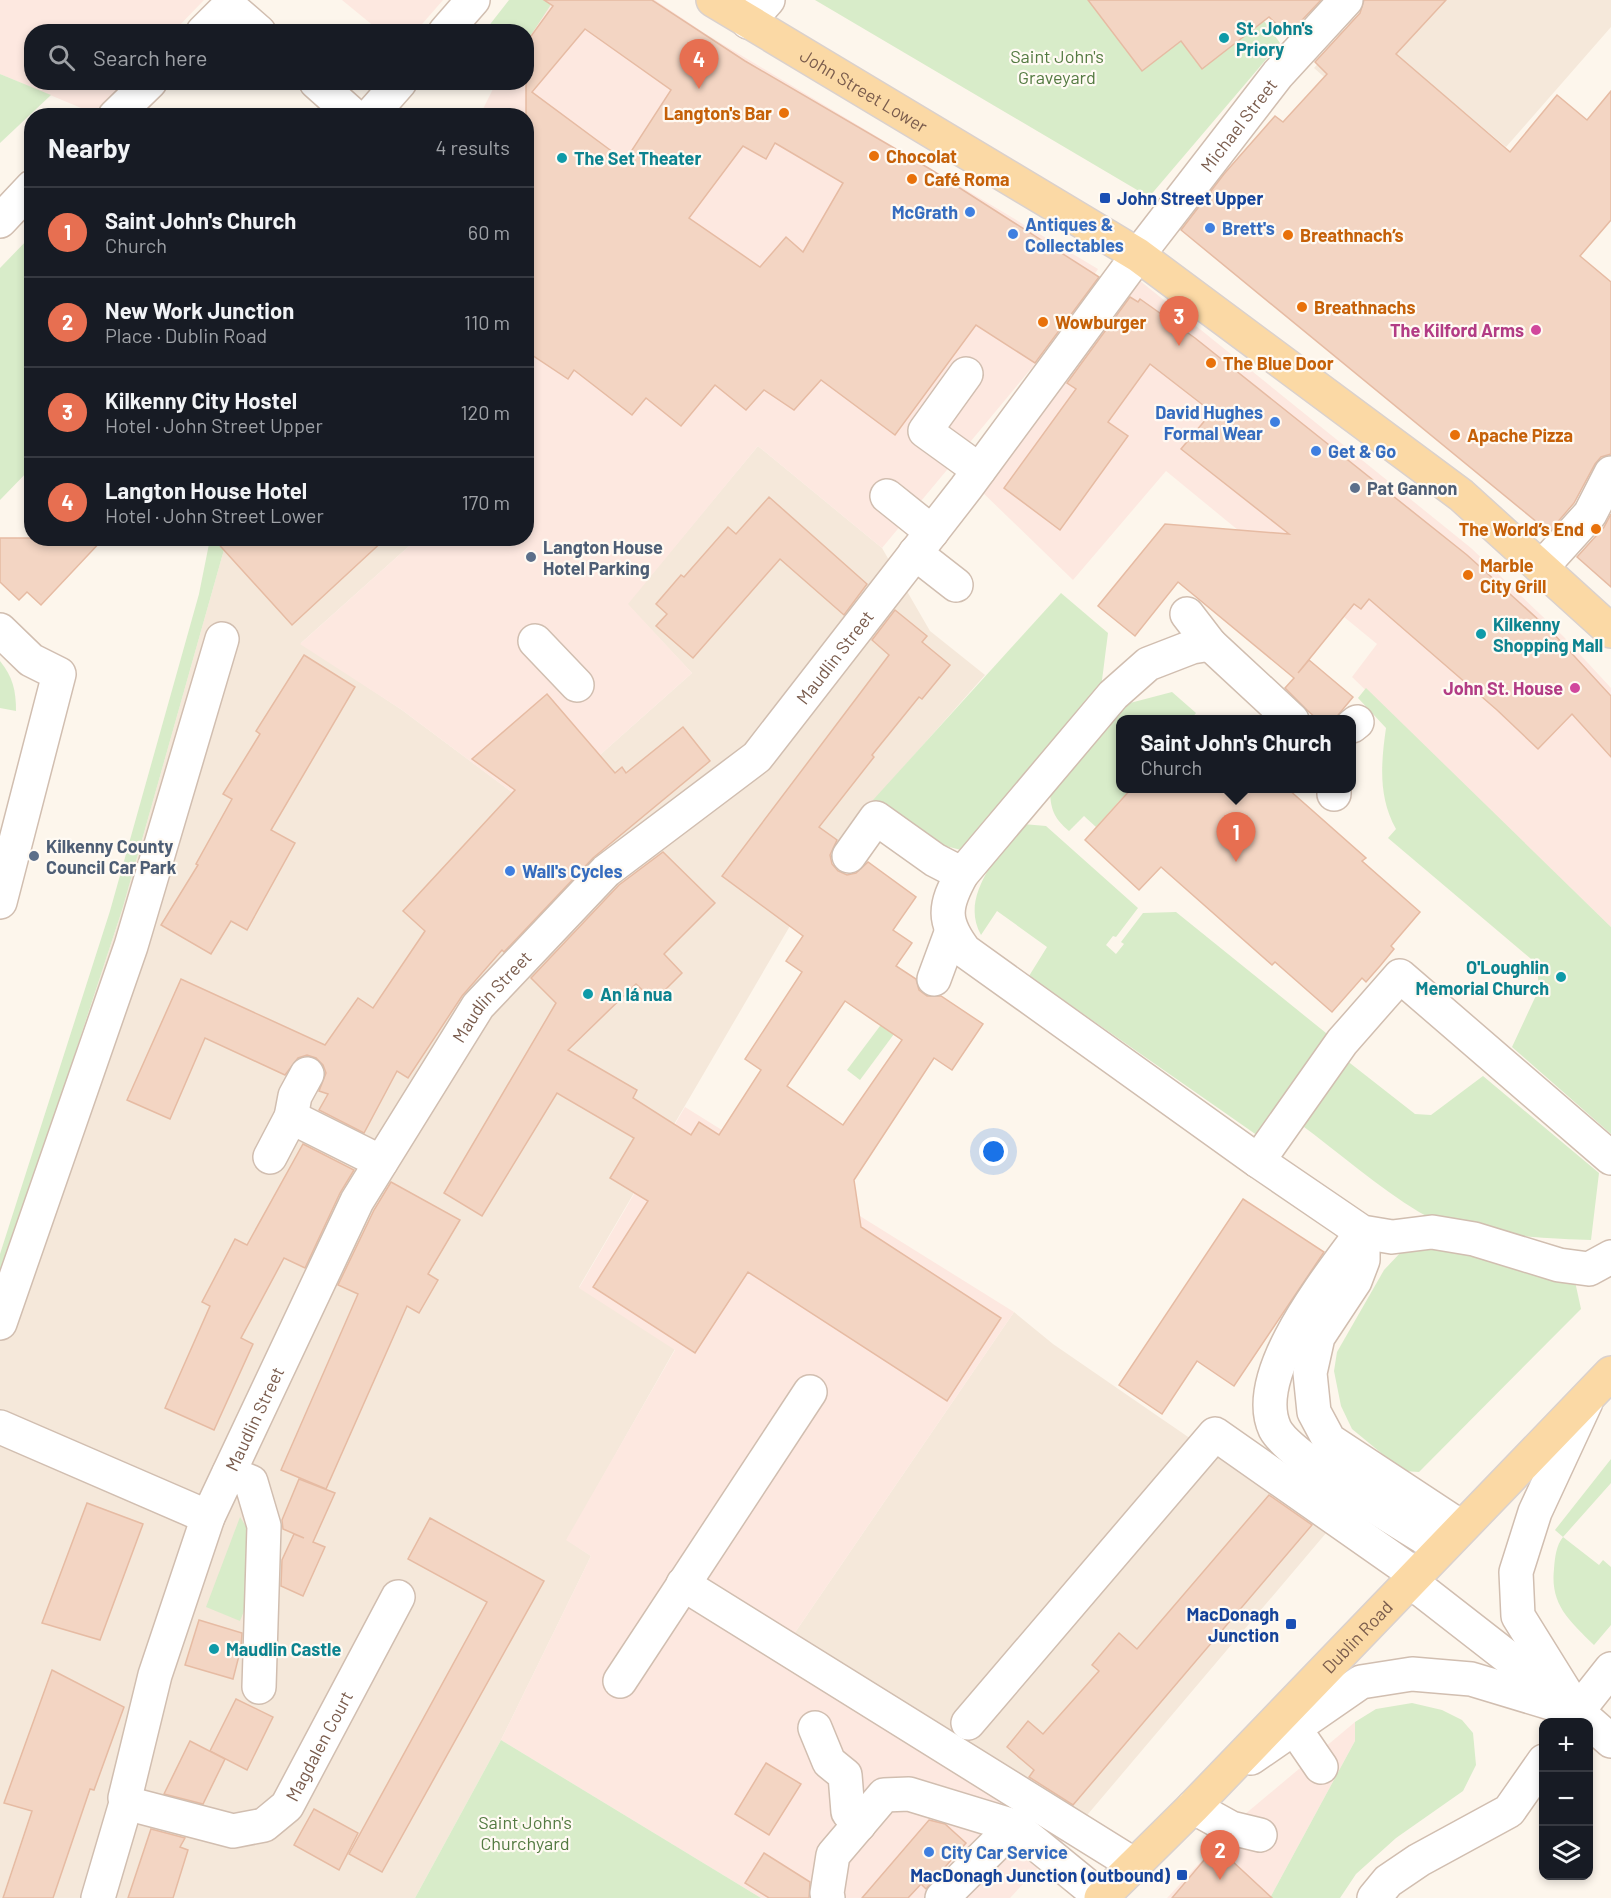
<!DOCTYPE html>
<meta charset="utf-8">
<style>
body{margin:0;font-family:Barlow,sans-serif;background:#242831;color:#f1f3f6}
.controls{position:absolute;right:18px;bottom:18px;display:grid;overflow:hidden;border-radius:12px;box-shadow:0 3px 9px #0003}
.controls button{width:54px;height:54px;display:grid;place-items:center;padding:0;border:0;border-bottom:2px solid #363941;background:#171b24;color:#f1f3f6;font:30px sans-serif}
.you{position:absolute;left:994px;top:1152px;width:21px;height:21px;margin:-15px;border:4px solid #fff;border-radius:50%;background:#1a73e8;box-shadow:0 0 0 9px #1a73e833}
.badge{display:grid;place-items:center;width:39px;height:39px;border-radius:50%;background:#e76f51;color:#fff;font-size:20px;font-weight:700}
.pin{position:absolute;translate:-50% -50px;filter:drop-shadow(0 2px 3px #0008)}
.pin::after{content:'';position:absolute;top:32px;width:21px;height:18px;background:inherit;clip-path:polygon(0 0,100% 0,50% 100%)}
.popup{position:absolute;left:1116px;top:715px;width:240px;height:78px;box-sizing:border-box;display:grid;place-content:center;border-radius:12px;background:#171b24;filter:drop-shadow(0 2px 4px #0005);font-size:20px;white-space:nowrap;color:#9ea1a6}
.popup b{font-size:22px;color:#f1f3f6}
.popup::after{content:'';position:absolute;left:50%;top:100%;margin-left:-12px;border:12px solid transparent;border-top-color:#171b24}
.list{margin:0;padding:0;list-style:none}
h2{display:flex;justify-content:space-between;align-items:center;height:78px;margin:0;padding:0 24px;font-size:26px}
h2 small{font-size:20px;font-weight:400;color:#9ea1a6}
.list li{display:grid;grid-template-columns:39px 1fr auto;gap:18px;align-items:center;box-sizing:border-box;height:90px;padding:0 24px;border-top:2px solid #363941}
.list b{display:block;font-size:22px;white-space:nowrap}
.list p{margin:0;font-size:20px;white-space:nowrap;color:#9ea1a6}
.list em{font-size:20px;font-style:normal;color:#9ea1a6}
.icon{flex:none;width:33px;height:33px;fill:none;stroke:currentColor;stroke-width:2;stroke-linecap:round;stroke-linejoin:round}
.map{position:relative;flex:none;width:1611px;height:1898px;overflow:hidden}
.search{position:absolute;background:#171b24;box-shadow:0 3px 9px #0003;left:24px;top:24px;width:510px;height:66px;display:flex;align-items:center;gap:15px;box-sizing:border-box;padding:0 21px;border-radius:24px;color:#9ea1a6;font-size:22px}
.panel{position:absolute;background:#171b24;box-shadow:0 3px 9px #0003;left:24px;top:108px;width:510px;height:438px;border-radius:24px}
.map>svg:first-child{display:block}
.residential{fill:#f5e8da}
.commercial{fill:#fde8e0}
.green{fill:#d8ecc9}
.building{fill:#f3d5c3;stroke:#e6bba3;stroke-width:1.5;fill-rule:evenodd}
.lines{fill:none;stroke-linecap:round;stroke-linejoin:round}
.minor-casing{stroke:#d1beb0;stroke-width:36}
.major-casing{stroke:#dad1cd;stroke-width:36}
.minor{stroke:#fff;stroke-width:33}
.major{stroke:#fbd9a5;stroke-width:33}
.culture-dot{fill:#0f9aa8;stroke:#fffaf3;stroke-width:2}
.food-dot{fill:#e8710a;stroke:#fffaf3;stroke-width:2}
.transit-dot{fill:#1a4fb4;stroke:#fffaf3;stroke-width:2}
.shop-dot{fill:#3f7fe0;stroke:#fffaf3;stroke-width:2}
.hotel-dot{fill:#d1479c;stroke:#fffaf3;stroke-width:2}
.service-dot{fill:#5c6f8a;stroke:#fffaf3;stroke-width:2}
.labels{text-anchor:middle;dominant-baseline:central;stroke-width:4.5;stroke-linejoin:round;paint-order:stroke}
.culture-label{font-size:18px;font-weight:bold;fill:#0d838f;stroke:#fffaf3;text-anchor:start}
.park-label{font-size:18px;fill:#537a41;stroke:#fffaf3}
.street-label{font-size:18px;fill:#7a5c4d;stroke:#fffaf3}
.food-label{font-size:18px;font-weight:bold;fill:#c56008;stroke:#fffaf3;text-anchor:start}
.transit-label{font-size:18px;font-weight:bold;fill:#164399;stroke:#fffaf3;text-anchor:end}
.shop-label{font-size:18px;font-weight:bold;fill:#366cbe;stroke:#fffaf3;text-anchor:start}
.hotel-label{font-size:18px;font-weight:bold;fill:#b23c85;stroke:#fffaf3;text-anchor:end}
.service-label{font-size:18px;font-weight:bold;fill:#4e5e75;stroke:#fffaf3;text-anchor:start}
</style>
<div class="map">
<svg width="1611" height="1898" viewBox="0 0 1611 1898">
<rect width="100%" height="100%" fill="#fdf6ec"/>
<g class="residential">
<path d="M1375 0H1611V27L1506 147 1425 79 1383 129 1314 68Z"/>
<path d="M758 446 882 548 930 631 985 675 793 892 804 902 579 1287 675 1349 567 1540 591 1556 501 1740 415 1898H0V1290L10 1252 123 907 227 539H417L301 643 402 710 537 811 692 673 627 604Z"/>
<path d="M1014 1312 1053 1344 1194 1441 1278 1490 1332 1526 1083 1820 794 1634Z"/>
</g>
<g class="commercial">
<path d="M0 0H204L174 31 32 32V82L124 83 93 113 0 74Z"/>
<path d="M342 0H443L416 31 381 32Z"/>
<path d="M553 0H655L709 36 1098 269 1035 364 882 548 758 446 628 604 692 673 537 811 402 710 300 644 417 539 526 538V116L480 115 496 83 526 82 527 38Z"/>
<path d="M1139 280 1471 548 1563 636 1611 688V927L1352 677 1377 644 1166 471 1073 580 979 489Z"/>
<path d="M685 1107 1014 1312 794 1634 1083 1820 1010 1898H761L501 1740 591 1556 566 1540 675 1350 579 1288Z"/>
<path d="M1355 1722V1741L1270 1898H1167L1244 1815Z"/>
</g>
<g class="green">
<path d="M509 0H554L527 41 526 32H484Z"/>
<path d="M815 0H1088L1142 70 1181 41 1203 68 1264 21 1280 43 1149 197Z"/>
<path d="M0 74 51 95 0 143Z"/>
<path d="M31 236V468L0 500V268Z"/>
<path d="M210 539H227L123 907 10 1252 0 1290V1254L110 911 199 594Z"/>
<path d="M1061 593 1108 633 1101 688 961 850 934 843 873 800Z"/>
<path d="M0 661C13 677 16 691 16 711L0 708Z"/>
<path d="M1366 688 1611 927V1134L1512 1047 1539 989 1537 964 1388 838 1396 829C1378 797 1381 763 1386 728L1358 698Z"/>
<path d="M1172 692 1196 713 1191 719 1120 720V788L1130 789 1096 827 1084 816 1069 831C1055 819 1051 811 1050 793L1117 711 1130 703Z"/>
<path d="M1023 824 1046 826 1138 908 1116 937 1113 936 1106 945 1116 954 1124 944 1121 942 1143 913 1176 912 1326 1033 1329 1040 1261 1138 1029 976 1047 947 997 911 981 935C959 896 999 854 1023 824Z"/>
<path d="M898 1002 911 1011 860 1080 847 1070Z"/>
<path d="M1346 1060 1415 1114 1431 1115 1483 1076 1599 1173 1591 1240C1546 1239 1456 1234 1419 1212 1379 1188 1338 1152 1300 1124Z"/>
<path d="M1426 1243 1574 1277 1581 1309 1419 1472 1403 1471 1352 1429 1341 1406 1334 1371 1337 1352 1384 1270 1402 1251Z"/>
<path d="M1611 1459V1483L1563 1537 1599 1565 1603 1560 1611 1567V1625L1594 1645C1570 1621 1550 1605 1554 1569 1555 1557 1556 1546 1563 1537L1555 1530Z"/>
<path d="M240 1517 247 1528 246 1606 240 1621 206 1607Z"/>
<path d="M1412 1703 1442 1710 1462 1720 1473 1733 1476 1765 1463 1791 1396 1838 1356 1874 1340 1898H1270L1355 1741V1722L1376 1709Z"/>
<path d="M501 1740 761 1898H415Z"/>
</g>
<g class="building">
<path d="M544 0H652L745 61 930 169 1099 277 1035 363 976 325 895 435 821 380 794 410 764 390 746 410 715 385 681 426 646 398 632 415 574 370 568 379 526 351V43L553 6ZM585 29 671 90 625 161 532 92ZM775 143 843 183 803 252 786 237 760 267 689 218 743 146 766 159Z"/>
<path d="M1088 0H1321L1288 35 1269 17 1202 69 1181 41 1142 71Z"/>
<path d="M1364 0H1446L1396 54 1510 152 1557 95 1587 120 1611 91V220L1580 256 1611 282V454L1601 457 1595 464 1574 503 1549 532 1181 230 1224 174 1275 116 1283 122 1327 74 1315 62 1360 13Z"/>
<path d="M1130 297 1138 302 1140 299 1195 338 1467 555 1552 632 1611 696V757L1572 714 1538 749 1497 710 1369 599 1361 609 1354 604 1298 673 1309 660 1353 697 1334 720H1318L1307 710 1285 688 1294 678 1178 582 1135 636 1098 606 1165 524 1289 534 1181 449 1212 412 1150 364 1108 422 1128 436 1060 530 1004 488 1076 389 1067 383Z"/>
<path d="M769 497 867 584 844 615 780 559 693 658 656 626 667 614 656 604 681 575 684 577 728 527 736 534Z"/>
<path d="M1611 514V587L1577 557 1604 527Z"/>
<path d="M0 538H104L41 605 27 592 19 600 0 582Z"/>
<path d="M213 538H386L292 625Z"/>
<path d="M895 610 927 636 922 642 950 665 922 699 919 697 872 755 874 757 819 827 837 840 830 855 832 864 838 871 847 875 856 873 868 862 916 897 893 930 912 943 896 966 916 979 919 990 927 996H941L983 1024 952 1070 934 1058 854 1180 861 1227 1001 1318 947 1401 748 1272 695 1353 593 1287 648 1201 610 1178 634 1138 557 1093 482 1216 444 1193 556 1003 531 978 619 885 663 852 715 903 664 954 682 973 654 1001 636 984 568 1050 637 1090 633 1098 691 1135 699 1122 719 1135 761 1070 745 1059 802 972 786 961 803 936 722 876 889 655 872 640ZM845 1001 902 1040 843 1125 787 1086Z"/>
<path d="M304 655 355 687 271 830 295 843 247 930 231 921 211 954 161 925 198 865 196 864 232 799 223 794 260 734 256 731Z"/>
<path d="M547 694 615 773 622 767 626 773 683 727 710 761 593 858 504 952 502 950 462 996 408 1078 397 1071 364 1133 319 1110 328 1094 319 1091 326 1073 323 1065 316 1058 307 1055 298 1058 285 1075 205 1038 170 1119 127 1100 181 979 325 1045 358 998 373 1008 425 931 403 911 515 790 472 759Z"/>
<path d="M1131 789H1288L1366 858 1362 861 1420 912 1391 946 1394 949 1380 966 1366 982 1362 978 1332 1012 1275 962 1272 965 1161 867 1139 890 1085 840Z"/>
<path d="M303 1144 354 1170 340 1193 305 1268 284 1258 241 1338 253 1344 214 1430 165 1408 210 1306 202 1302 235 1239 247 1245Z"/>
<path d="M391 1182 460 1220 428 1274 438 1280 419 1313 407 1306 326 1489 281 1470 358 1294 338 1285 374 1210Z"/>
<path d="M1243 1199 1324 1252 1234 1386 1197 1361 1162 1414 1119 1385Z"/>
<path d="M299 1479 335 1493 313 1542 325 1547 303 1596 281 1586 282 1560 294 1534 304 1538 283 1529 282 1520Z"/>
<path d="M1269 1495 1312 1525 1073 1805 1029 1777 1034 1770 1007 1747 1028 1721 1043 1734 1099 1671 1092 1665 1119 1633 1137 1649Z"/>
<path d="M87 1503 143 1524 100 1640 42 1623Z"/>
<path d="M430 1518 544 1581 382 1872 349 1854 487 1602 408 1559Z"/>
<path d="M199 1620 242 1633 241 1648 233 1679 185 1665Z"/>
<path d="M52 1670 124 1707 94 1790 90 1789 53 1898H3L32 1811 4 1803Z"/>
<path d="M236 1699 273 1717 247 1770 210 1751Z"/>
<path d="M190 1741 225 1759 203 1804 164 1794Z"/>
<path d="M766 1763 801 1784 769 1835 735 1814Z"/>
<path d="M314 1809 358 1833 339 1870 294 1845Z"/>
<path d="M929 1820 945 1824 966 1843 926 1889 921 1884 908 1898H862Z"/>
<path d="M151 1829 185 1838 180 1847 188 1850 173 1898H128Z"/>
<path d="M1216 1846 1272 1898H1172Z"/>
<path d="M764 1853 810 1882 809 1898H769L745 1883Z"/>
</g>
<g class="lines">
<defs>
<g id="minor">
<path d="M748 22 768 0"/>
<path d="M203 32 229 6 259 32"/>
<path d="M445 32 473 0"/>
<path d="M316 82 354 116"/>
<path d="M115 116 150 82"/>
<path d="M370 116 400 82"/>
<path d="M0 221 32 187"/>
<path d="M966 374 925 431 979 470"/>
<path d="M887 496 932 532"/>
<path d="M915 553 956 585"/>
<path d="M1542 567 1590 514 1611 473"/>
<path d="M1187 614 1210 644"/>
<path d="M0 630 31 660 59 674 0 902"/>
<path d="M535 641 577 685"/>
<path d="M1292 720 1210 644 1192 647 1148 664 1113 695 962 874C944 906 942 921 965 951L1258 1161 1362 1232 1392 1237 1432 1232 1474 1239 1559 1265 1589 1269 1611 1257"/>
<path d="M1352 726 1357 722"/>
<path d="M1334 794V788"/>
<path d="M849 856 876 818 935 860 962 874"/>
<path d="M934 979 951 933"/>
<path d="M291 1117 381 1162"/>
<path d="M270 1157 291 1117 295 1096 307 1074"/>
<path d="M1258 1161 1342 1042 1400 976 1611 1158"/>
<path d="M1362 1232C1331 1275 1249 1374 1275 1429 1290 1458 1408 1527 1441 1548"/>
<path d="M1363 1237V1260L1355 1281 1318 1337 1310 1373 1314 1412 1329 1440 1461 1527"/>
<path d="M0 1323 131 946 222 639"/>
<path d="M0 1427 208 1517"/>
<path d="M229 1473 251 1482 264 1526 259 1687"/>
<path d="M1410 1581 1577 1711 1611 1741"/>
<path d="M683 1584 1133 1864"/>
<path d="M620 1681 810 1392"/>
<path d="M1577 1711 1518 1616 1516 1572 1535 1512 1586 1402"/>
<path d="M1284 1713 1321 1767"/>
<path d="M1569 1722 1611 1669"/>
<path d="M968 1723 1215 1434 1416 1575"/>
<path d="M815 1728 829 1762 845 1775 848 1812 859 1825"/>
<path d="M1251 1758 1361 1682 1412 1674 1471 1679 1577 1711"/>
<path id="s1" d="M126 1803 233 1831 264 1825 287 1806 398 1597"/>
<path d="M1193 1807 1231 1828 1260 1835"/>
<path id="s2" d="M98 1898 126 1803 125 1798 155 1675 208 1517 357 1201 478 1006 606 871 757 757 966 488 1138 255 1278 74 1346 0"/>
<path d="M828 1898 827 1893 833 1855 884 1795 909 1794 1014 1826"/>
<path d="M942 1898 1014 1826 1101 1897"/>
<path d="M1374 1898 1388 1881 1419 1860 1509 1811 1544 1761"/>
</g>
<g id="major">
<path id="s3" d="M713 0 1138 255 1461 495 1611 631"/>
<path id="s4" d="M1101 1898 1193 1807 1611 1373"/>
</g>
</defs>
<use href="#minor" class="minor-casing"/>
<use href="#major" class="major-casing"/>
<use href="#minor" class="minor"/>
<use href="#major" class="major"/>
</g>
<g class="culture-dot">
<circle cx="1224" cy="38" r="6"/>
<circle cx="562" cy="158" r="6"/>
<circle cx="1481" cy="634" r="6"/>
<circle cx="1561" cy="977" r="6"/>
<circle cx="588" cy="994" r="6"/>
<circle cx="214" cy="1649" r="6"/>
</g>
<g class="food-dot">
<circle cx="784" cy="113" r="6"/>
<circle cx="874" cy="156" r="6"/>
<circle cx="912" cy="179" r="6"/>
<circle cx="1288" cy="235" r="6"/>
<circle cx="1302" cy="307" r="6"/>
<circle cx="1043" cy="322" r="6"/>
<circle cx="1211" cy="363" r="6"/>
<circle cx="1455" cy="435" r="6"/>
<circle cx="1596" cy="529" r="6"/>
<circle cx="1468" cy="575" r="6"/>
</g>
<g class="transit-dot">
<rect x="1099" y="192" width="12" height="12" rx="3"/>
<rect x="1285" y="1618" width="12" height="12" rx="3"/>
<rect x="1176" y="1869" width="12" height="12" rx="3"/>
</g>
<g class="shop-dot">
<circle cx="970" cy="212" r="6"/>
<circle cx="1210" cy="228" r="6"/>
<circle cx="1013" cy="234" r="6"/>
<circle cx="1275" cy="422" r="6"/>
<circle cx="1316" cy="451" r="6"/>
<circle cx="510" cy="871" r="6"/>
<circle cx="929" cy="1852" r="6"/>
</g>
<g class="hotel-dot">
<circle cx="1536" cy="330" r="6"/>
<circle cx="1575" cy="688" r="6"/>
</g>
<g class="service-dot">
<circle cx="1355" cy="488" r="6"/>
<circle cx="531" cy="557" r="6"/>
<circle cx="34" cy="856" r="6"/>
</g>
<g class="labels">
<g class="culture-label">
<text x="1236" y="28">St. John's<tspan x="1236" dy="21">Priory</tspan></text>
<text x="574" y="158">The Set Theater</text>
<text x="1493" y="624">Kilkenny<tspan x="1493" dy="21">Shopping Mall</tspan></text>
<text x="1549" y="967" text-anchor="end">O'Loughlin<tspan x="1549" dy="21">Memorial Church</tspan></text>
<text x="600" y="994">An lá nua</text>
<text x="226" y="1649">Maudlin Castle</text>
</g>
<g class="park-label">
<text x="1057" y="56">Saint John's<tspan x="1057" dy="21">Graveyard</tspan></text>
<text x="525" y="1822">Saint John's<tspan x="525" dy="21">Churchyard</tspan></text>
</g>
<g class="street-label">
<text stroke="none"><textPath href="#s3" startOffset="176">John Street Lower</textPath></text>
<text stroke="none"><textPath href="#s2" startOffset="2146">Michael Street</textPath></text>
<text stroke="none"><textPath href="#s2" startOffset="1478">Maudlin Street</textPath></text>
<text stroke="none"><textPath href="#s2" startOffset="992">Maudlin Street</textPath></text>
<text stroke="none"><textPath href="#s2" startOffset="506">Maudlin Street</textPath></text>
<text stroke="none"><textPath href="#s4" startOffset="366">Dublin Road</textPath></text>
<text stroke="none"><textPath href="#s1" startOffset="240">Magdalen Court</textPath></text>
</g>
<g class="food-label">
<text x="772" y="113" text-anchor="end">Langton's Bar</text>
<text x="886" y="156">Chocolat</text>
<text x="924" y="179">Café Roma</text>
<text x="1300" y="235">Breathnach’s</text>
<text x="1314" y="307">Breathnachs</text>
<text x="1055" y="322">Wowburger</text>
<text x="1223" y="363">The Blue Door</text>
<text x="1467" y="435">Apache Pizza</text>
<text x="1584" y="529" text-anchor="end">The World’s End</text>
<text x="1480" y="565">Marble<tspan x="1480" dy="21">City Grill</tspan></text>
</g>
<g class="transit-label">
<text x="1117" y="198" text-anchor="start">John Street Upper</text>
<text x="1279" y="1614">MacDonagh<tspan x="1279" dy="21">Junction</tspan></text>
<text x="1170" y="1875">MacDonagh Junction (outbound)</text>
</g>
<g class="shop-label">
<text x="958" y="212" text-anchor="end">McGrath</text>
<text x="1025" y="224">Antiques &amp;<tspan x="1025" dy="21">Collectables</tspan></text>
<text x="1222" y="228">Brett's</text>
<text x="1263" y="412" text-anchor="end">David Hughes<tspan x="1263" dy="21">Formal Wear</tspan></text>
<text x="1328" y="451">Get &amp; Go</text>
<text x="522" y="871">Wall's Cycles</text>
<text x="941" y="1852">City Car Service</text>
</g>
<g class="hotel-label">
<text x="1524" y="330">The Kilford Arms</text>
<text x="1563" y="688">John St. House</text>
</g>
<g class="service-label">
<text x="1367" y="488">Pat Gannon</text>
<text x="543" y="547">Langton House<tspan x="543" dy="21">Hotel Parking</tspan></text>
<text x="46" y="846">Kilkenny County<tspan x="46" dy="21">Council Car Park</tspan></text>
</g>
</g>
</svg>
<div class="controls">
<button>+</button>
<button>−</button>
<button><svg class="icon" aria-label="layers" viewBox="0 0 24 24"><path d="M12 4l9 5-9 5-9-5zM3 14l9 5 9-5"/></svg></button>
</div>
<div class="you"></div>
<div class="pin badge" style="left:1236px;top:862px">1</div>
<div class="popup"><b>Saint John's Church</b>Church</div>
<div class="pin badge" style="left:1220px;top:1880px">2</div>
<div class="pin badge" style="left:1179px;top:346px">3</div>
<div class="pin badge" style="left:699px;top:89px">4</div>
<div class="search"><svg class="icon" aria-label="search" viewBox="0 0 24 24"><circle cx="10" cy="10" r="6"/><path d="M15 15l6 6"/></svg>Search here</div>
<section class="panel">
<h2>Nearby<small>4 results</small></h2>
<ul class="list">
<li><span class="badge">1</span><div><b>Saint John's Church</b><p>Church</p></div><em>60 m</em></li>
<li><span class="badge">2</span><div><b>New Work Junction</b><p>Place · Dublin Road</p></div><em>110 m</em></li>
<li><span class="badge">3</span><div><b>Kilkenny City Hostel</b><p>Hotel · John Street Upper</p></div><em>120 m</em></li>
<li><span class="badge">4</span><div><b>Langton House Hotel</b><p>Hotel · John Street Lower</p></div><em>170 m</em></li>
</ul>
</section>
</div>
